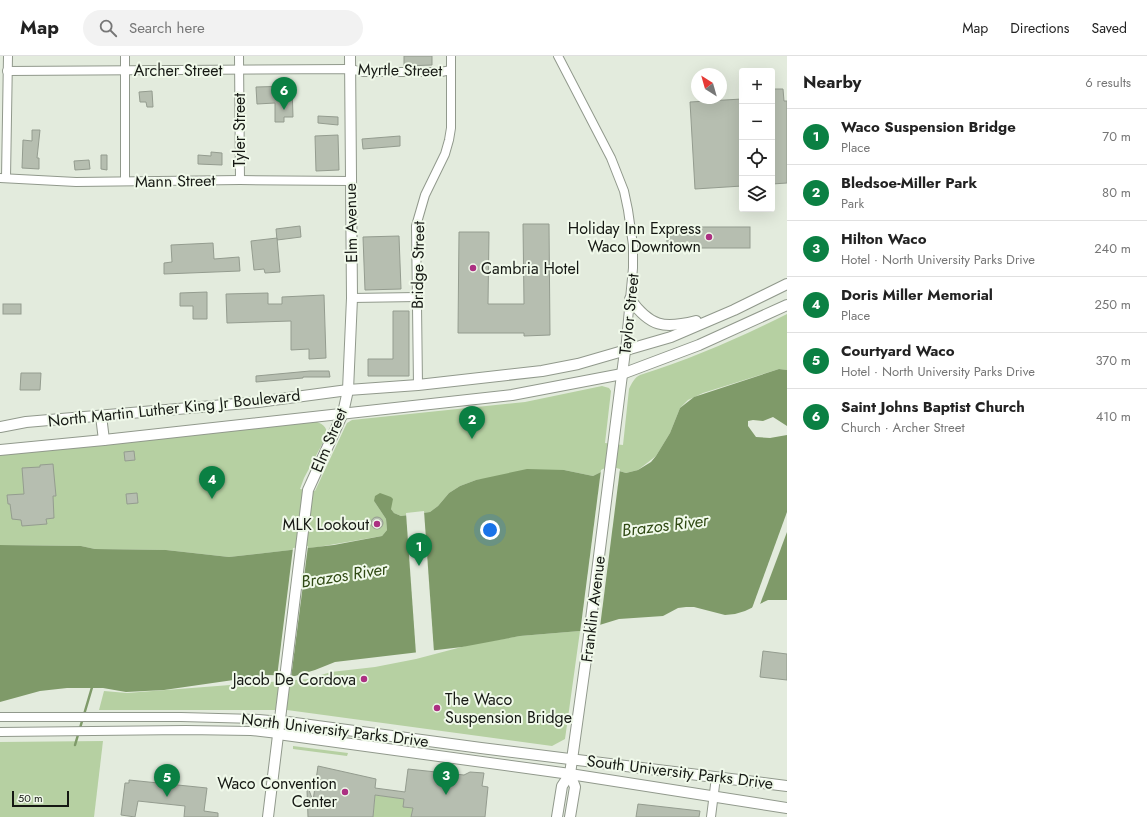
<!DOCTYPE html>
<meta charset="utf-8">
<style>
body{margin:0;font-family:Jost,sans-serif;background:#f2f2f2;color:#222}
.controls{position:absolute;right:12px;top:12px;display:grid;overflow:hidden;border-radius:4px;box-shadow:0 4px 16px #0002}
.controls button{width:36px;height:36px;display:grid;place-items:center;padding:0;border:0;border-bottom:1px solid #e0e0e0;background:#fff;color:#222;font:20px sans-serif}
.compass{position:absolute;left:691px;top:12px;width:36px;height:36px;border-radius:50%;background:#fff;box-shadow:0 4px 16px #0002;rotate:323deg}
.scale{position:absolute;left:12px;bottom:10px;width:57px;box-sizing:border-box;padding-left:4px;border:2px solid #151813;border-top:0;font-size:11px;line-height:14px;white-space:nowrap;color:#151813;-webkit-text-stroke:3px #f0f9ea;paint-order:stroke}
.you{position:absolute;left:490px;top:474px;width:14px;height:14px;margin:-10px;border:3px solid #fff;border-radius:50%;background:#1a73e8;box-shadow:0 0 0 6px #1a73e833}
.badge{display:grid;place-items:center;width:26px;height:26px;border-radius:50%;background:#0b8043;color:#fff;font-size:13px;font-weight:700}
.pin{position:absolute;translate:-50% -33px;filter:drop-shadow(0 1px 2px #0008)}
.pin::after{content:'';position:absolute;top:21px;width:14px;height:12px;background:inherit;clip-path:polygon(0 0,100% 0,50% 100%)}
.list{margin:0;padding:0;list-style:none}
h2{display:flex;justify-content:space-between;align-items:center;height:52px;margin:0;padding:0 16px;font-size:17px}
h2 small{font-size:13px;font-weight:400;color:#767676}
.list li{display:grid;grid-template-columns:26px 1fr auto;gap:12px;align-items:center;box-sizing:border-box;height:56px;padding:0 16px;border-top:1px solid #e0e0e0}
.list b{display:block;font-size:15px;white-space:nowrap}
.list p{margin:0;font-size:13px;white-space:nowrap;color:#767676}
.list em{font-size:13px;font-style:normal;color:#767676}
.icon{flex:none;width:22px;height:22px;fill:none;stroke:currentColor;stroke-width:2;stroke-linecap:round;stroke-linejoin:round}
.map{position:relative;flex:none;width:787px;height:761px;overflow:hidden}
header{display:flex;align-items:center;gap:24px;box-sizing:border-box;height:56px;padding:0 20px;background:#fff;border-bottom:1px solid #e0e0e0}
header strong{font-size:19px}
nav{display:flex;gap:22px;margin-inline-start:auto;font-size:14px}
.search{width:280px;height:36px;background:#f2f2f2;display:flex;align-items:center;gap:10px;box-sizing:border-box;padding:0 14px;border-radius:22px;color:#767676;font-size:15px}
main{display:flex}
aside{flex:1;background:#fff}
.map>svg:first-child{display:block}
.green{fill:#b6d0a2}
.water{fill:#7f9a69}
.pier{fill:#e3ebdd}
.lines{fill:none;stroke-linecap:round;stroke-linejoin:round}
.stream{stroke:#7f9a69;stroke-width:2.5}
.building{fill:#b6beb0;stroke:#949c8f}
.minor-casing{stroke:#91998c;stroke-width:10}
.major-casing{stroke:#91998c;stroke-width:12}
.minor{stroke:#fff;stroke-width:8}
.major{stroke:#fff;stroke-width:10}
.poi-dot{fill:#ac3082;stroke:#f0f9ea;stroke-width:1.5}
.labels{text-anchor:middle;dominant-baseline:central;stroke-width:4;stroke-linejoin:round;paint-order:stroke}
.street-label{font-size:16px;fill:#151813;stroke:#f0f9ea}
.poi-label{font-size:16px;fill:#151813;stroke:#f0f9ea;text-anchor:end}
.water-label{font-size:17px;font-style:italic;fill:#304a14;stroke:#f0f9ea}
</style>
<header>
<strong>Map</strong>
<div class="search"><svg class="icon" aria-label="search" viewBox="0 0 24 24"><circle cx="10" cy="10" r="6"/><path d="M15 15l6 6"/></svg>Search here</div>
<nav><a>Map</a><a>Directions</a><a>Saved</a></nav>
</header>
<main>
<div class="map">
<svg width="787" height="761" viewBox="0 0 787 761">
<rect width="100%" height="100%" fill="#e3ebdd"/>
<g class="green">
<path d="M787 258V314L779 313 703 337 688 344 680 352 670 377 656 400 638 414 626 417 609 412 593 420 564 414 476 424 460 430 449 437 438 450 430 456 401 460 394 457 391 453 374 445 386 463 387 474 382 480 318 491 229 501 166 494 95 493 81 490 0 489V398L313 365C322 367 327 370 327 379L304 422 300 433 315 435 345 371 347 367 352 364 525 346 602 330 609 332 611 335 605 387 623 389 629 333C632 327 634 322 640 319 691 303 739 282 787 258Z"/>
<path d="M580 575 565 683 552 690 287 654H99L104 635 127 637 308 623 331 616 375 611 416 603 473 588 520 580Z"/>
<path d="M103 685 94 761H0V686Z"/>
<path d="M293 690 348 697 347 700 293 693Z"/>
<path d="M375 739 404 743V751L413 752 411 761H373Z"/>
</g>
<path class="water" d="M779 313 787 314V370L773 361 763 365 753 364 748 365V370L756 381 770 382 787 379V544H768L745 555 735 558 725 559 694 551H686L678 552 663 560 619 563 580 575 520 580 462 591 335 606 315 614 295 620 268 619 164 634 126 636 103 632H67L40 635 0 646V489L81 490 95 493 166 494 229 501 334 489 382 480 387 474 386 463 374 445 375 440 380 437 391 441 393 443 391 453 394 457 401 460 430 456 438 450 449 437 460 430 476 424 527 413 564 414 593 420 609 412 626 417 638 414 651 406 656 400 670 377 680 352 694 341Z"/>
<g class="pier">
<path d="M609 410 620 413 600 571 580 577 601 414Z"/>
<path d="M424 455 434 596 416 598 406 457Z"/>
<path d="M787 456V476L759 551 751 555Z"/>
<path d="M308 490 291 622 277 621 293 492Z"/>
</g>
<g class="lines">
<path class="stream" d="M75 689 93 628"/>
</g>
<g class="building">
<path d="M404 0H432V9L404 10Z"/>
<path d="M292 30 293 61H284V66H275V47L257 48 256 31Z"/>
<path d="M772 33H783L784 45H787V127L772 128Z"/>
<path d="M152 35 153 51H147L146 46H140L139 36Z"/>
<path d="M742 43V130L695 133 690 46Z"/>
<path d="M318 60 338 61V69L318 67Z"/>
<path d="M32 74H40L37 102H39V113L22 112 23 84 32 85Z"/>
<path d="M338 79 339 114 316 115 315 80Z"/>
<path d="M400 80V90L363 93 362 83Z"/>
<path d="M211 96 222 97V109L198 108V99L211 100Z"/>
<path d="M101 99H107V114L101 113Z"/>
<path d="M89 104 90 113 75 114 74 105Z"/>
<path d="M523 168H549L550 279 524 280V277H458L459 176H489L488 248H524Z"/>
<path d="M300 170 301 181 277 184 276 173Z"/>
<rect x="667" y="171" width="83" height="21"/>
<path d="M399 180 401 233 365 234 363 181Z"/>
<path d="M277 182 280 216 265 217 264 213 254 214 251 185Z"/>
<path d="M213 187 214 203 239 201 240 215 164 218V207L172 206 171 189Z"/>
<path d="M207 236V263H193V250H180V237Z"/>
<path d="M268 237V248H282V241L324 239 326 302 309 303V293L291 294V265L227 267 226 238Z"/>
<rect x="3" y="248" width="18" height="10"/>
<path d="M393 255H409V320H368V303H393Z"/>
<path d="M310 315H329L330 321H303V322L256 326V320Z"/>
<path d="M21 317H41L40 334H20Z"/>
<path d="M134 395 135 404 125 405 124 396Z"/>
<path d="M53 408 56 440H53L54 462 46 463 47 468 22 470 21 464 12 463 10 448H8L7 439 24 438 22 412 40 411V409Z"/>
<path d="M137 437 138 447 127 448 126 438Z"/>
<circle cx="377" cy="467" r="6"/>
<path d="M763 595 787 598V624L760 621Z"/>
<path d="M318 710 376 723 375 732 405 736 408 713 464 719 470 716 484 717 482 730 488 731 485 761H411L413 752 403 751 404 743 375 739 373 761H308L307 734H309L313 745Z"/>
<path d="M129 724 207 732 204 755 218 757V761H184L185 750 138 745 135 761 121 759 125 727H129Z"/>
<path d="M638 748 700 755 699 761H636Z"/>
</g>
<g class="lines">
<defs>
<g id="minor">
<path d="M125 0V125"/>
<path d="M239 0 240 124"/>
<path d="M558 0 611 102 624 135 628 154 633 189V212L625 295"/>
<path d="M7 15 350 13 363 16H441L451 14"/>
<path d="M0 122 76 126 240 124 350 125"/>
<path d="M6 122 8 0"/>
<path d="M352 242 417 241"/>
<path d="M418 329 416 170 425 139 445 98 449 84 451 72V0"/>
<path d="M0 661H181L259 663 280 665"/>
<path d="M0 676 186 674 251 675 278 678"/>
<path d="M711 761 716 721"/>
</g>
<g id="major">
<path d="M630 243C650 271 664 273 696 265"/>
<path d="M101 360 104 384"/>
<path d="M0 371 26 366 258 346 348 334 418 329 542 315 578 308 671 281 734 254 787 228"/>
<path d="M0 394 104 384 512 339 622 318 699 289 787 249"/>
<path d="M280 665 481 692 787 730"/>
<path d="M278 678 570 718 787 752"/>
<path d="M268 761 308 434 343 357 348 334 352 242 350 0"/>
<path d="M557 761 562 730 570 718"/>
<path d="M570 761 575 731 570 718 586 603 625 295"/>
</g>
</defs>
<use href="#minor" class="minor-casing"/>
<use href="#major" class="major-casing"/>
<use href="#minor" class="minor"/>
<use href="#major" class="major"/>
</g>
<g class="poi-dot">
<circle cx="709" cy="181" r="4"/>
<circle cx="473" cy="212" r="4"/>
<circle cx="377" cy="468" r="4"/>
<circle cx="364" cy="623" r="4"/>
<circle cx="437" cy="652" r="4"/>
<circle cx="345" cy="736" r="4"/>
</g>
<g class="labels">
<g class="street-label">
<text x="178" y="14">Archer Street</text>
<text transform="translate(400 14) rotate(1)">Myrtle Street</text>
<text transform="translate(239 74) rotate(-90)">Tyler Street</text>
<text transform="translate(175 125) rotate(-1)">Mann Street</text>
<text transform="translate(351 167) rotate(-91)">Elm Avenue</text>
<text transform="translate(418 209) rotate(-89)">Bridge Street</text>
<text transform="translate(629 258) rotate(-84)">Taylor Street</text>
<text transform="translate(174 352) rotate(-6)">North Martin Luther King Jr Boulevard</text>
<text transform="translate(329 384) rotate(-67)">Elm Street</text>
<text transform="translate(593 553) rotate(-83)">Franklin Avenue</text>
<text transform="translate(335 674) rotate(7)">North University Parks Drive</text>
<text transform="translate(680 716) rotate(7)">South University Parks Drive</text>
</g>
<g class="poi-label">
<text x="701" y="172">Holiday Inn Express<tspan x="701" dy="18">Waco Downtown</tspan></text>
<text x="481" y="212" text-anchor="start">Cambria Hotel</text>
<text x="369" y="468">MLK Lookout</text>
<text x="356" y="623">Jacob De Cordova</text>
<text x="445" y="643" text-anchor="start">The Waco<tspan x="445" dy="18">Suspension Bridge</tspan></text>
<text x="337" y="727">Waco Convention<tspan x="337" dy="18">Center</tspan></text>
</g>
<g class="water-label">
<text transform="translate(665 469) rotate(-7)">Brazos River</text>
<text transform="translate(344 519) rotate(-9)">Brazos River</text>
</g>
</g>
</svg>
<div class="controls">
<button>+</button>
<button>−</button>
<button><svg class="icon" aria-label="locate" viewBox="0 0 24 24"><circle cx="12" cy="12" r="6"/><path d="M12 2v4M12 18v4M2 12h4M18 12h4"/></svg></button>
<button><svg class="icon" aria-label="layers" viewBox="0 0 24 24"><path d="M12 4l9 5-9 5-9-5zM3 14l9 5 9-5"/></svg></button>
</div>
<svg class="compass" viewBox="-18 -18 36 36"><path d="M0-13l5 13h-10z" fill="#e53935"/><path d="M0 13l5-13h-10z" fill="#767676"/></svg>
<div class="scale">50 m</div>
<div class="you"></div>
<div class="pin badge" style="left:419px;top:510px">1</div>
<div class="pin badge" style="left:472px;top:383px">2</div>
<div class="pin badge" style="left:446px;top:739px">3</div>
<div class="pin badge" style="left:212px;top:443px">4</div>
<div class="pin badge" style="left:167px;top:741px">5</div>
<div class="pin badge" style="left:284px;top:54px">6</div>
</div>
<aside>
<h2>Nearby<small>6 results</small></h2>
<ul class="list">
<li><span class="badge">1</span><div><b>Waco Suspension Bridge</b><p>Place</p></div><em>70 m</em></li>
<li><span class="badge">2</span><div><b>Bledsoe-Miller Park</b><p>Park</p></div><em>80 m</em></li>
<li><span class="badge">3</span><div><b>Hilton Waco</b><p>Hotel · North University Parks Drive</p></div><em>240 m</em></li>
<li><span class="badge">4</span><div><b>Doris Miller Memorial</b><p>Place</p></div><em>250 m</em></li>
<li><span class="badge">5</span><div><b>Courtyard Waco</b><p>Hotel · North University Parks Drive</p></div><em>370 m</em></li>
<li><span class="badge">6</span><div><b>Saint Johns Baptist Church</b><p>Church · Archer Street</p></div><em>410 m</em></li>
</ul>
</aside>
</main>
